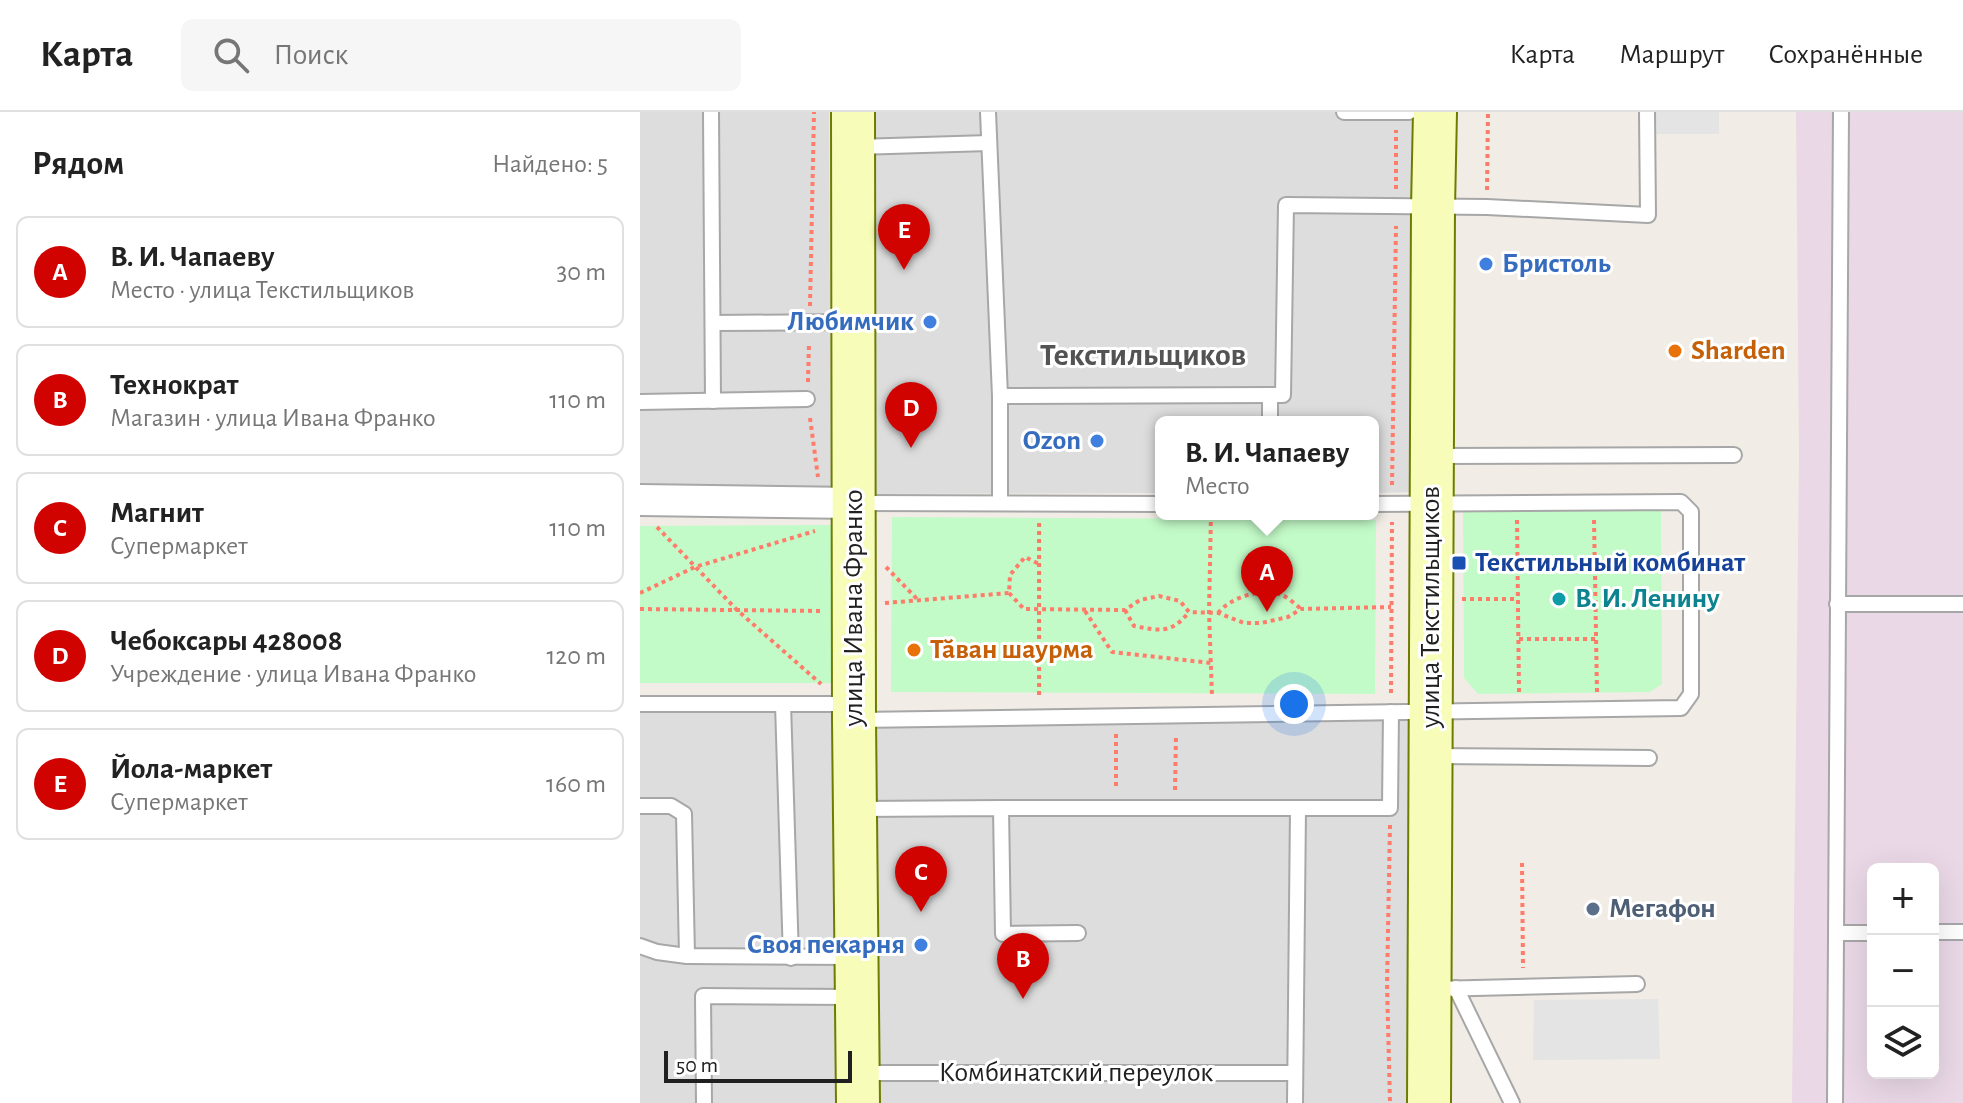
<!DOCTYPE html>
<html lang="ru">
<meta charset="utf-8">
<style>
body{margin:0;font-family:"Alegreya Sans",sans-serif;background:#f6f6f6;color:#222}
.controls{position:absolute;right:24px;bottom:24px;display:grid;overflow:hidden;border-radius:12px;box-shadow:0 8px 32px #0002}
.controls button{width:72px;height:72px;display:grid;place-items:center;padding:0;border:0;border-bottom:2px solid #e0e0e0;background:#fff;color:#222;font:40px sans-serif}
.scale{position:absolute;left:24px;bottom:20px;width:188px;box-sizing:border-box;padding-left:8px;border:4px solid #202020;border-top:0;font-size:22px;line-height:28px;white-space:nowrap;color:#202020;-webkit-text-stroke:6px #fff;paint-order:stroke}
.you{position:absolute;left:654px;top:592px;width:28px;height:28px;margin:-20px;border:6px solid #fff;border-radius:50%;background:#1a73e8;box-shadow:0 0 0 12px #1a73e833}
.badge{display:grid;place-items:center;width:52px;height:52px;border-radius:50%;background:#d00300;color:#fff;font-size:26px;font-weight:700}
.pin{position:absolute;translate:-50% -66px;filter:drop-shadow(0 2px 4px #0008)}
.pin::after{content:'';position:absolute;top:42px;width:28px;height:24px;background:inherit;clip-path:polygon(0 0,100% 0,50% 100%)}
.popup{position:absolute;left:515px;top:304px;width:224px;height:104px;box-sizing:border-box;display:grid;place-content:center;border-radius:12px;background:#fff;filter:drop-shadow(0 2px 6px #0005);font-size:26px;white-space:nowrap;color:#767676}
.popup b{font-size:30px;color:#222}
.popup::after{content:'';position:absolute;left:50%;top:100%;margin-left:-16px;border:16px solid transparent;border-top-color:#fff}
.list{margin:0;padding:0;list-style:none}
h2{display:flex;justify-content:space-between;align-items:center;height:104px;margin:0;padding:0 32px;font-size:34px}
h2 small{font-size:26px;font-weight:400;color:#767676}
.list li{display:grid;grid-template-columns:52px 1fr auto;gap:24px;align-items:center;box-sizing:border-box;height:112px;margin:0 16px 16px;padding:0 16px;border:2px solid #e0e0e0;border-radius:12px}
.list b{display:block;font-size:30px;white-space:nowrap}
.list p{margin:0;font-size:26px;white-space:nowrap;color:#767676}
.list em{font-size:26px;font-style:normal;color:#767676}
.icon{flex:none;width:44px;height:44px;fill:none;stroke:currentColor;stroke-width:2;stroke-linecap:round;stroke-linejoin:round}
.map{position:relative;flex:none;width:1323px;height:991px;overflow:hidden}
header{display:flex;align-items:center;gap:48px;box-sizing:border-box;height:112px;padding:0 40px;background:#fff;border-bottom:2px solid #e0e0e0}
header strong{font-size:38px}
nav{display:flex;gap:44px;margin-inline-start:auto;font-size:28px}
.search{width:560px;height:72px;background:#f6f6f6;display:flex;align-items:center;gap:20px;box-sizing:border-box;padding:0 28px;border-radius:12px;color:#767676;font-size:30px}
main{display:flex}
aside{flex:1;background:#fff}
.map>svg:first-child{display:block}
.residential{fill:#dedddd}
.industrial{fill:#ead8e6;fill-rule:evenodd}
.park{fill:#c3fbc8}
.parking{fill:#e4e4e4}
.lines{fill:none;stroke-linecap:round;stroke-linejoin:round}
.lane-casing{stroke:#a7a7a7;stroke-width:18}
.street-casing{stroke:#a7a7a7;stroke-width:34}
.secondary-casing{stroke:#6e7d01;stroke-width:46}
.path{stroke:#ff7b6a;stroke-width:4;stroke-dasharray:4 4;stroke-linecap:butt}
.lane{stroke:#fff;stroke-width:14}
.street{stroke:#fff;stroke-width:30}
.secondary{stroke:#f7fcb9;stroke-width:42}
.shop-dot{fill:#3f7fe0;stroke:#fff;stroke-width:3}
.food-dot{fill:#e8710a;stroke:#fff;stroke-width:3}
.transit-dot{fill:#1a4fb4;stroke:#fff;stroke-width:3}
.culture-dot{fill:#0f9aa8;stroke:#fff;stroke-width:3}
.service-dot{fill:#5c6f8a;stroke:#fff;stroke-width:3}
.labels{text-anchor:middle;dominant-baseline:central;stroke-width:6;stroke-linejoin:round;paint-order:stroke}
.shop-label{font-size:28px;font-weight:bold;fill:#366cbe;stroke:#fff;text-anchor:end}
.food-label{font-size:28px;font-weight:bold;fill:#c56008;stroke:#fff;text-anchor:start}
.transit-label{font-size:28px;font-weight:bold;fill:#164399;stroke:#fff;text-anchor:start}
.culture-label{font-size:28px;font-weight:bold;fill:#0d838f;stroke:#fff;text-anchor:start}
.street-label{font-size:28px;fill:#202020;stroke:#fff}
.service-label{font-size:28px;font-weight:bold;fill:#4e5e75;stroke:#fff;text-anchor:start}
.quarter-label{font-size:32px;font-weight:bold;fill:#535353;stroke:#fff}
</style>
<header>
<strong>Карта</strong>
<div class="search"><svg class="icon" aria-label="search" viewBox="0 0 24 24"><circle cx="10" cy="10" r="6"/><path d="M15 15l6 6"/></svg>Поиск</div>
<nav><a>Карта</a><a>Маршрут</a><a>Сохранённые</a></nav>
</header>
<main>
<aside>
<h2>Рядом<small>Найдено: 5</small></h2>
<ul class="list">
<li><span class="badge">A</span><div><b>В. И. Чапаеву</b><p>Место · улица Текстильщиков</p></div><em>30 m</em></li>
<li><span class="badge">B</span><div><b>Технократ</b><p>Магазин · улица Ивана Франко</p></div><em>110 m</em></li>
<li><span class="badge">C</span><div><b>Магнит</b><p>Супермаркет</p></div><em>110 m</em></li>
<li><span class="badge">D</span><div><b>Чебоксары 428008</b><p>Учреждение · улица Ивана Франко</p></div><em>120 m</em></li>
<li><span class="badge">E</span><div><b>Йола-маркет</b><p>Супермаркет</p></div><em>160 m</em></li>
</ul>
</aside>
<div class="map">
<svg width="1323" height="991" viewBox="0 0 1323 991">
<rect width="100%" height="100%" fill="#f1ede6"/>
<g class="residential">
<path d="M0 0H189L191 380H0Z"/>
<path d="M229 0H778L780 380 733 381V310H521V381L228 382Z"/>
<path d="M197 589 201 991H0V590Z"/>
<path d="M776 605 771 991H235L236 609Z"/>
</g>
<path class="industrial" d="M1156 0H1323V991H1152L1159 343ZM1233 757H1293V961H1233Z"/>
<g class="park">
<path d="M1021 396 1022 572 1010 580 838 582 824 566 823 398Z"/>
<path d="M252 405 736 408 735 582 251 580Z"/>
<path d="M191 413 194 571H0V414Z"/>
</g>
<g class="parking">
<rect x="1007" y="0" width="72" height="22"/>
<path d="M1018 887 1020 947 893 948 894 888Z"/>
</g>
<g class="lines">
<defs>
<g id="lane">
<path d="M71 0 73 289"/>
<path d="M348 0 360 284V391"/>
<path d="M704 0H769"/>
<path d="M217 35 349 31"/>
<path d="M73 211 209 210"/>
<path d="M630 283V310"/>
<path d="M360 284 643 283 646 93 847 95 1008 103 1007 0"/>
<path d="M0 290 167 287"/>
<path d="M795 344 1094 343"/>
<path d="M219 391 521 392"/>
<path d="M1197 492H1323"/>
<path d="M0 592H212"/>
<path d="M143 592 151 846"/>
<path d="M218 608 1041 596 1051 582V400L1041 390 733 392"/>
<path d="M795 644 1009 646"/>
<path d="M0 694H31L44 702 47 844"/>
<path d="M361 696H658L655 991"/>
<path d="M658 696H750L751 600"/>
<path d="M219 697 361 696 363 822 438 821"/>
<path d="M1293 820H1323"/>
<path d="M1197 821H1233"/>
<path d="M0 834 17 840 47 844 212 845"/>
<path d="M816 876 872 991"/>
<path d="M794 877 997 872"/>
<path d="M220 961H655"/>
<path d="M64 991 63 884 215 885"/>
<path d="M1195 991 1201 0"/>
</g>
<path id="street" d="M0 388 214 391"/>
<g id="secondary">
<path d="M213 0 214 608 218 991"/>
<path d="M789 991 793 96 795 0"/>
</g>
</defs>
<use href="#lane" class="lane-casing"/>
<use href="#street" class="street-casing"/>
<use href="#secondary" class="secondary-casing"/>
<g class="path">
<path d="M756 77V18"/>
<path d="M847 78 848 0"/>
<path d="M170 194 174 0"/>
<path d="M168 270 169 230"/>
<path d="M170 306 178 365"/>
<path d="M752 373 756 114"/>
<path d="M571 402 569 500 572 584"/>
<path d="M877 408 879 580"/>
<path d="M954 408 957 580"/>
<path d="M399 411V587"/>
<path d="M17 415 97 498 181 572"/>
<path d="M246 455 278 488"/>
<path d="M878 456H954"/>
<path d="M0 481 55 455 175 419"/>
<path d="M369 481 384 497 485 498 500 488 519 484 540 489 549 500 578 501 604 511H621L648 505 661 497 751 495"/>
<path d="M822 487H878"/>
<path d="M245 491 369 481 370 463 385 445 399 452"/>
<path d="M0 497 182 499"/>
<path d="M485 498 494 514C520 519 531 522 549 500"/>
<path d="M445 499 472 540 571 551"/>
<path d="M578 501C591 485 619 477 639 482 647 484 655 492 661 497"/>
<path d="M879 527H956"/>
<path d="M751 581 752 410"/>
<path d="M476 622V678"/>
<path d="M535 678 536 622"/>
<path d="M750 713 747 872 750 991"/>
<path d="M882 751 883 856"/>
</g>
<use href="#lane" class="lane"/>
<use href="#street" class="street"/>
<use href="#secondary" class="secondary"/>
</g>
<g class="shop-dot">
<circle cx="846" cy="152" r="8"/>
<circle cx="290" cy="210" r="8"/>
<circle cx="457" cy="329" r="8"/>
<circle cx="281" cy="833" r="8"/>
</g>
<g class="food-dot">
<circle cx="1035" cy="239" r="8"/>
<circle cx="274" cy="538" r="8"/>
</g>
<rect class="transit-dot" x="811" y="443" width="16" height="16" rx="4"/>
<circle class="culture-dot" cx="919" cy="487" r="8"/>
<circle class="service-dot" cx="953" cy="797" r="8"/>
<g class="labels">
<g class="shop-label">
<text x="862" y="152" text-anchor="start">Бристоль</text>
<text x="274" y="210">Любимчик</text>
<text x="441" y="329">Ozon</text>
<text x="265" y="833">Своя пекарня</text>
</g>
<g class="food-label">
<text x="1051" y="239">Sharden</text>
<text x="290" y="538">Тӑван шаурма</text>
</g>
<g class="transit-label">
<text x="835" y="451">Текстильный комбинат</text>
</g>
<g class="culture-label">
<text x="935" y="487">В. И. Ленину</text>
</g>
<g class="street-label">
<text transform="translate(791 495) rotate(-90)">улица Текстильщиков</text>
<text transform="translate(214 496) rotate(-90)">улица Ивана Франко</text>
<text x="436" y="961">Комбинатский переулок</text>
</g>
<g class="service-label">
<text x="969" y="797">Мегафон</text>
</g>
<g class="quarter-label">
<text x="503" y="243">Текстильщиков</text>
</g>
</g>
</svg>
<div class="controls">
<button>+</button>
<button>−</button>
<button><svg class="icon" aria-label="layers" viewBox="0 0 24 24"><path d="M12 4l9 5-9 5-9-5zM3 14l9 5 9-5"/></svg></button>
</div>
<div class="scale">50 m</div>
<div class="you"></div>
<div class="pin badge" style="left:627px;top:500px">A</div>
<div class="popup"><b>В. И. Чапаеву</b>Место</div>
<div class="pin badge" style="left:383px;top:887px">B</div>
<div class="pin badge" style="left:281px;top:800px">C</div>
<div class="pin badge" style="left:271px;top:336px">D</div>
<div class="pin badge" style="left:264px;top:158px">E</div>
</div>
</main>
